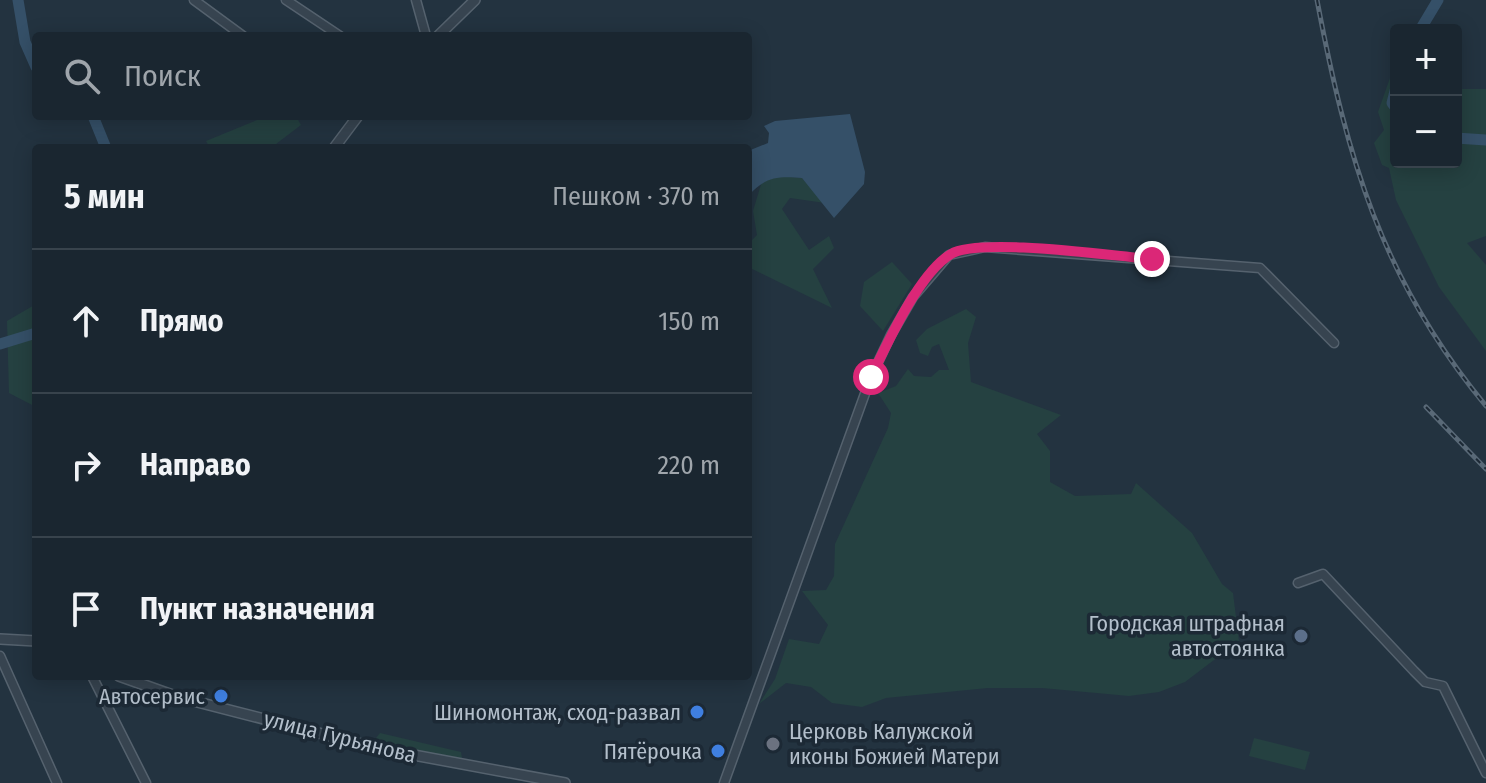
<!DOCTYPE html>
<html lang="ru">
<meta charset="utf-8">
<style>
body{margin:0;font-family:"Fira Sans Condensed",sans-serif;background:#232e38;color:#f1f3f6}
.controls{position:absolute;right:24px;top:24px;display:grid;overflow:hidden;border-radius:8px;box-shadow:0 4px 20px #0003}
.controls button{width:72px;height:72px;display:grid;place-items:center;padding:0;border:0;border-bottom:2px solid #38434c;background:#1a2630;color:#f1f3f6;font:40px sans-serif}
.stop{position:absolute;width:24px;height:24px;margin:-18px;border:6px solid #db2777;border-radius:50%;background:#fff}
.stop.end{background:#db2777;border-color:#fff;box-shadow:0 2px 8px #0008}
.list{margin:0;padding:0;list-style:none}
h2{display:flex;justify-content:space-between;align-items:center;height:104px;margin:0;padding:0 32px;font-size:34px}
h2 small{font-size:26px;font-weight:400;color:#9fa5ab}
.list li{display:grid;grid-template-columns:52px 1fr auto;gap:24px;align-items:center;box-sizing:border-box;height:144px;padding:0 32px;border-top:2px solid #38434c}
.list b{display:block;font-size:30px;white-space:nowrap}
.list em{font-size:26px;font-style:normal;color:#9fa5ab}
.icon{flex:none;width:44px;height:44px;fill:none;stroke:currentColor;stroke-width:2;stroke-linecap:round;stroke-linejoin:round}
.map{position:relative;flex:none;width:1486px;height:783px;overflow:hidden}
.search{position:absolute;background:#1a2630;box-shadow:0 4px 20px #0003;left:32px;top:32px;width:720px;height:88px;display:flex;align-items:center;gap:20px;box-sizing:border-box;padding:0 28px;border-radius:8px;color:#9fa5ab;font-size:30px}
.panel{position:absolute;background:#1a2630;box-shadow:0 4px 20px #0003;left:32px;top:144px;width:720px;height:536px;border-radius:8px}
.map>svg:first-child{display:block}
.green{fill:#254141}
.water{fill:#355068}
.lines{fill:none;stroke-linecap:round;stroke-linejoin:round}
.river{stroke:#355068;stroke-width:11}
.minor-casing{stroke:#55626e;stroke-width:11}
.tertiary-casing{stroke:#55626e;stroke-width:12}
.minor{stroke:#374450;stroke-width:8}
.tertiary{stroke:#374450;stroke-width:9}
.rail-casing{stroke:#596977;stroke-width:5}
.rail{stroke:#1c2935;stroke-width:2;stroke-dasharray:6;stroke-linecap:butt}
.route{stroke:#db2777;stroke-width:10}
.service-dot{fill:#5c6f8a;stroke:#1c2935;stroke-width:3}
.shop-dot{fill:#3f7fe0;stroke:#1c2935;stroke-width:3}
.worship-dot{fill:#6b7280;stroke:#1c2935;stroke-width:3}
.labels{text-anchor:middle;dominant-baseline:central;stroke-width:7;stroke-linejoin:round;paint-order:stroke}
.poi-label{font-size:22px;fill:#b3bfcb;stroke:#1c2935;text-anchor:end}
.street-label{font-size:22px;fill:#b3bfcb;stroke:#1c2935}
</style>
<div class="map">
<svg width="1486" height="783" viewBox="0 0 1486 783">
<rect width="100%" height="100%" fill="#233340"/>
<g class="green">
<path d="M1396 61V162H1456V89H1486V236L1467 243 1486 265V351L1439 287 1396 200 1389 168 1382 165 1374 143 1384 130 1378 112Z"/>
<path d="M267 116H296L301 125 276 144 277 148H210L206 141Z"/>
<path d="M779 176 802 178 825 203 790 198 782 209 809 250 829 236 834 248 813 269 832 308 748 267V244L757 235 753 211 762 181Z"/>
<path d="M892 262 912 284 883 331 860 306 864 282Z"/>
<path d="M36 304V407L9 393 7 321Z"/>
<path d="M966 309 976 317 968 343 971 382 1061 415 1037 434 1050 451V482L1075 496 1131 494 1136 483 1192 533 1222 584 1233 593 1239 641 1185 682 1159 692 1129 696 1042 688H988L886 698 862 707 832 703 811 687 786 683 759 704 775 679 789 639 819 644 828 625 802 591 826 590 834 576 835 544 888 428 891 413 878 393 896 386 908 369 914 376 931 377 939 370H949L939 344 932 347 928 356 920 353 916 340 927 329Z"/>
<path d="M380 733 461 752 462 758 379 745 376 738Z"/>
<path d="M1254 738 1310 752 1305 770 1249 756Z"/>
</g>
<path class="water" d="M850 114 865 172 864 184 834 218 802 178C777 176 765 177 748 196V151L768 143 769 133 764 126 775 121Z"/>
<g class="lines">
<g class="river">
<path d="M18 0 25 42 36 67"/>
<path d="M1420 30 1438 0"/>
<path d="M1396 87 1392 103 1396 108"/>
<path d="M93 116 106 148"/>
<path d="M1456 138 1486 140"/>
<path d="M0 344 36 333"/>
</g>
<defs>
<g id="minor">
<path d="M194 0 243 36"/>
<path d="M286 0 340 36"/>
<path d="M416 0 426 36"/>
<path d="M1298 583 1323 574 1414 671 1425 682 1443 686 1486 773"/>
<path d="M0 656 57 783"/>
<path d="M92 676 146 783"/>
<path d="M724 783 871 377 891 335 913 297 949 255 985 247 1260 268 1334 343"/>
</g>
<g id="tertiary">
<path d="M438 36 475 0"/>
<path d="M334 148 358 116"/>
<path d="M0 639 36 641"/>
<path d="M119 676 178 697 381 749 565 783"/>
</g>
</defs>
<use href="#minor" class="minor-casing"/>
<use href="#tertiary" class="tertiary-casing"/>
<use href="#minor" class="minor"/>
<use href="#tertiary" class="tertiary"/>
<defs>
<g id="rail">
<path d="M1317 0C1347 158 1381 279 1486 406"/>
<path d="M1426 407 1486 469"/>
</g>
</defs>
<use href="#rail" class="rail-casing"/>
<use href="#rail" class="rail"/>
</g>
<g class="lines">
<path class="route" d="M871 377C887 344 919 273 951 254 979 237 1113 256 1152 259"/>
</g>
<circle class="service-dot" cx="1301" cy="636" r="8"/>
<g class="shop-dot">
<circle cx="221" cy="696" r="8"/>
<circle cx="697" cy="712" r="8"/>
<circle cx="718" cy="751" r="8"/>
</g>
<circle class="worship-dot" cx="773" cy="744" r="8"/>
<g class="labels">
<g class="poi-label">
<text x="1285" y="623">Городская штрафная<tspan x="1285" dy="25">автостоянка</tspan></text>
<text x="205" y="696">Автосервис</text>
<text x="681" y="712">Шиномонтаж, сход-развал</text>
<text x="789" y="731" text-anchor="start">Церковь Калужской<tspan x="789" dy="25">иконы Божией Матери</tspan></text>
<text x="702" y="751">Пятёрочка</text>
</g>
<g class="street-label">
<text transform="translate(340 737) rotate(14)">улица Гурьянова</text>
</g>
</g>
</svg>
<div class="controls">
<button>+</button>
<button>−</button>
</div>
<div class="stop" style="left:871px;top:377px"></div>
<div class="stop end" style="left:1152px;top:259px"></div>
<div class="search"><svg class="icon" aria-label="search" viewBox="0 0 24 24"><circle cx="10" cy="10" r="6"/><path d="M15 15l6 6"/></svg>Поиск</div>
<section class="panel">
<h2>5 мин<small>Пешком · 370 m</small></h2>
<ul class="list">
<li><svg class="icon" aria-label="ahead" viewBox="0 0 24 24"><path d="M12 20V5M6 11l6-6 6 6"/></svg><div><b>Прямо</b></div><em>150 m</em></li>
<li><svg class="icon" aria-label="right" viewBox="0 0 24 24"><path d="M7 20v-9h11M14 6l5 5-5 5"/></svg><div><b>Направо</b></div><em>220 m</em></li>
<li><svg class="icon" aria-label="arrive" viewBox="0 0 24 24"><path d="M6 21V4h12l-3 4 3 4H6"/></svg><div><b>Пункт назначения</b></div></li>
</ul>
</section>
</div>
